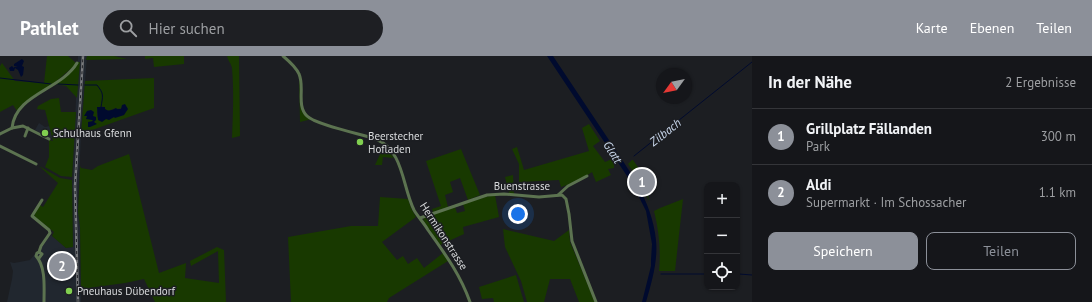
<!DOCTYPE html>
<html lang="de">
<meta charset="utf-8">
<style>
body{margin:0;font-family:"PT Sans",sans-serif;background:#1e1f23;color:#f1f3f6}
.controls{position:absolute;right:12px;bottom:12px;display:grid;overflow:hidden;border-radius:8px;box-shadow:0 1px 3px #0004}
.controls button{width:36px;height:36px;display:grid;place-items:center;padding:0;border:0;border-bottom:1px solid #343539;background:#15161a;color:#f1f3f6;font:20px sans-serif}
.compass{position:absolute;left:656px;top:12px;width:36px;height:36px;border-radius:50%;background:#15161a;box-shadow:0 1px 3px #0004;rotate:237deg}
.you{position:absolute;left:518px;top:158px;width:14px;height:14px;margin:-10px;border:3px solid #fff;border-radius:50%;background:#1a73e8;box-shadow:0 0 0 6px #1a73e833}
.badge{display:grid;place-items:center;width:26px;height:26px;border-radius:50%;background:#8c9099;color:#fff;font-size:13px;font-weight:700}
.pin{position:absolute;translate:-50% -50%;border:2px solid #fff;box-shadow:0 1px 4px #0006}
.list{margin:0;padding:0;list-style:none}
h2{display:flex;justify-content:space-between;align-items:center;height:52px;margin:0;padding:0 16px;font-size:17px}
h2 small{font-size:13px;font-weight:400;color:#9d9fa2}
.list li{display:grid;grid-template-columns:26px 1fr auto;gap:12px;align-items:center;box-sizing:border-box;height:56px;padding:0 16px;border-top:1px solid #343539}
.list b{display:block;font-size:15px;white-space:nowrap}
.list p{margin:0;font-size:13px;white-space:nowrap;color:#9d9fa2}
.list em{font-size:13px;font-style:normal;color:#9d9fa2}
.actions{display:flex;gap:8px;padding:12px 16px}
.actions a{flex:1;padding:9px 0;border:1px solid #8c9099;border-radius:8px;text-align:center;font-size:14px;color:#8c9099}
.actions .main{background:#8c9099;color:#fff}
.icon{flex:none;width:22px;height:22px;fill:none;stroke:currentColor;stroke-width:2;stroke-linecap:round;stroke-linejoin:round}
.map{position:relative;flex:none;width:752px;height:246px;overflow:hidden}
header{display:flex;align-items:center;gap:24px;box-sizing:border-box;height:56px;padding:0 20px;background:#8c9099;color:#fff}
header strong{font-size:19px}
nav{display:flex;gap:22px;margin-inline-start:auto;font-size:14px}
.search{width:280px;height:36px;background:#1e1f23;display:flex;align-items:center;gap:10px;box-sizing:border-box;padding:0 14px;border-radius:22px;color:#9d9fa2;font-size:15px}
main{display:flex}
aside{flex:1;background:#15161a}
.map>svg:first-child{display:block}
.built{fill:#21272f}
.green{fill:#183900;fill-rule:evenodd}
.water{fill:#000a2e}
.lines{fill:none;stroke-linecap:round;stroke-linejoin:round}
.stream{stroke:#000a2e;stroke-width:1}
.minor{stroke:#5c7350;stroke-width:3}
.rail-casing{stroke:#7a7c7f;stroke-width:2.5}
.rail{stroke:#1c1e22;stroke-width:1;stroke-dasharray:3;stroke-linecap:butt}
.poi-dot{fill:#81d050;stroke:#1c1e22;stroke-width:1.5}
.labels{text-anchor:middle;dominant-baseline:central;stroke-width:3;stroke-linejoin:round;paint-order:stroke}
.poi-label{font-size:11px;fill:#d7d9db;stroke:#1c1e22;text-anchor:start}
.street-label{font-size:11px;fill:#d7d9db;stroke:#1c1e22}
.water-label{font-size:12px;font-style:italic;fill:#cad8ed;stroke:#1c1e22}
</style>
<header>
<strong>Pathlet</strong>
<div class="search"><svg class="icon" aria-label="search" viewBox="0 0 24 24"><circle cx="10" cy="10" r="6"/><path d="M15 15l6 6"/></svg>Hier suchen</div>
<nav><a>Karte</a><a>Ebenen</a><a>Teilen</a></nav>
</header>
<main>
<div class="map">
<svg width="752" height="246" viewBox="0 0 752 246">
<rect width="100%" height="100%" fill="#1c1e22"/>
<g class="built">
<path d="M78 0H87L81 78 78 145 80 171 81 246H7L12 223 13 215 10 206 14 207 30 204 51 179 66 192 73 191 72 130Z"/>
<path d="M39 67 45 71 50 70 52 82H49L35 74Z"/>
</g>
<g class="green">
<path d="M47 0H68L75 6V9L52 29 30 42 17 55 13 49 0 56V10L2 7 15 25 44 27Z"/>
<path d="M87 0H114L127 3 86 4Z"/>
<path d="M145 0H184V8L154 11 153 2 145 3Z"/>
<path d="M227 0H239L240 80 232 82C233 59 234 35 232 12 231 7 228 5 227 0Z"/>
<path d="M78 6H80L77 42 66 30 56 28 76 10Z"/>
<path d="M299 18 303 54 312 63 300 66Z"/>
<path d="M154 22V52L81 78 85 25ZM102 50 108 55 116 52 117 53 122 52 125 56 124 59 106 63 97 61V55Z"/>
<path d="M59 42 61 56H76L72 121 61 120 45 111 49 101V84L53 85 45 54 37 53 38 50 51 43Z"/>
<path d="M589 68 600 85 593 90 605 106 612 103 614 107V112L608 113 611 119 596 126 592 116 579 125 561 131 559 124 519 126V108L512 93 517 91 524 114 589 95 582 72Z"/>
<path d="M384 90 394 102 383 101 382 109H375Z"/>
<path d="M461 93 480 139 468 144 460 122 450 126 453 136 445 139 448 151 433 156 432 153 441 150 426 105Z"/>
<path d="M129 98 159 217 186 207 185 222 219 227 218 195 191 210 190 205 217 191 224 194 226 246H155L144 223 125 227 81 233 80 171 78 156 80 110 81 112 92 114 98 110Z"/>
<path d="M632 104H633L645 121 649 145 642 130 628 108Z"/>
<path d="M39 110 60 122 72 124 73 191 66 192 52 180 54 176 35 161 34 159 40 149 43 151 58 127Z"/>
<path d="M513 119 514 138 509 137 505 121Z"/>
<path d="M495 139 499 161 463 171 464 178 440 189 423 164 425 161 455 151 457 157 465 155 463 148 485 141Z"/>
<path d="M380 141 408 143 411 152 416 161 382 186 397 204 403 200 408 208 417 202 424 212 443 197 448 205 389 242 387 246H291L288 181 351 170H378Z"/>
<path d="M683 143 675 215H659C661 194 659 175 654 155L660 152Z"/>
<path d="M503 173 554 185 569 174 570 186 595 246H579L570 223H550L544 246H527L521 225 505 191Z"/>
<path d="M516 219 524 246H494L493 242 482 243 479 231Z"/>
</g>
<g class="water">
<path d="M547 0H553C571 27 589 54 607 81 628 113 652 144 656 184 658 205 652 225 646 246H642L651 210V204L652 188 646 155 633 129Z"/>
<path d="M22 3 24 5 22 10 24 11 23 19 21 21 18 14 15 12 14 15H10L9 12 12 10 14 12V11H18L14 10V8Z"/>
<path d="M125 48 128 53 124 59 115 62 114 61 109 64 106 63 102 66 98 64 97 51H105V53C109 56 112 54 116 52L117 53H121L122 49Z"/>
<path d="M91 54 94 56 93 60 96 61V64L94 66 97 68 90 71H88V66L93 65 92 64 86 63 87 60H84L87 55Z"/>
</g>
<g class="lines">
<g class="stream">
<path d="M0 22 51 28"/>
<path d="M58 28 78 29"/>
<path d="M85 29H97C104 38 103 39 101 51"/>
<path d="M634 100 752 6"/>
<path d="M661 218H707"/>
<path d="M739 218 752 219"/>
</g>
<g class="minor">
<path d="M283 0C289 5 296 11 299 18 305 31 296 49 307 60 316 69 361 78 376 83 404 95 402 130 414 154 418 161 424 167 428 174 445 198 460 218 470 246"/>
<path d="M12 72 23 70 49 83"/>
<path d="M0 78 12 72C15 38 61 34 77 7"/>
<path d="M25 80 28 72"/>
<path d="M0 90 36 108"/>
<path d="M558 139 568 130 587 120"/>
<path d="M420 162 487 139 504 138 539 141 562 139 566 143 569 158 572 185 596 246"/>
<path d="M39 196 41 190 50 177 49 174 32 160 42 144"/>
<path d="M39 202 42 198 39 196 37 197 36 200C46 211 44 231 44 246"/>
</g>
<defs>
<path id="rail" d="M78 246 75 130 83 0"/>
</defs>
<use href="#rail" class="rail-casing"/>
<use href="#rail" class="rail"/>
</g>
<g class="poi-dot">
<circle cx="45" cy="77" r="4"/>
<circle cx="360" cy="86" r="4"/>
<circle cx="69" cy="235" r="4"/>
</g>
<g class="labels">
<g class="poi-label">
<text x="53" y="77">Schulhaus Gfenn</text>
<text x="368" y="80">Beerstecher<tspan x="368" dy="13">Hofladen</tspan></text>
<text x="77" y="235">Pneuhaus Dübendorf</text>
</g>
<g class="street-label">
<text x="522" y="130">Buenstrasse</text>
<text transform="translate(444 180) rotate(57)">Hermikonstrasse</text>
</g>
<g class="water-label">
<text transform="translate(665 76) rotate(-38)">Zilbach</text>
<text transform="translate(613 96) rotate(57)">Glatt</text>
</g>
</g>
</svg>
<div class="controls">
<button>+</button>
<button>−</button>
<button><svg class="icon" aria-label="locate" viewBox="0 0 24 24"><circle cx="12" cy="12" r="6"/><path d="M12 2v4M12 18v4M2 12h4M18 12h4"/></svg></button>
</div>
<svg class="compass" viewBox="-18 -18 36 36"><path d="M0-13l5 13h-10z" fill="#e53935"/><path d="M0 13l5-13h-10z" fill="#9d9fa2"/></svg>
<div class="you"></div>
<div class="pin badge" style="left:642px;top:126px">1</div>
<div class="pin badge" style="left:62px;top:210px">2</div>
</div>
<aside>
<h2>In der Nähe<small>2 Ergebnisse</small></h2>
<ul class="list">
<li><span class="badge">1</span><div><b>Grillplatz Fällanden</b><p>Park</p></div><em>300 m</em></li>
<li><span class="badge">2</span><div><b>Aldi</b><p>Supermarkt · Im Schossacher</p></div><em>1.1 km</em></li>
</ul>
<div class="actions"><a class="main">Speichern</a><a>Teilen</a></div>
</aside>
</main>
